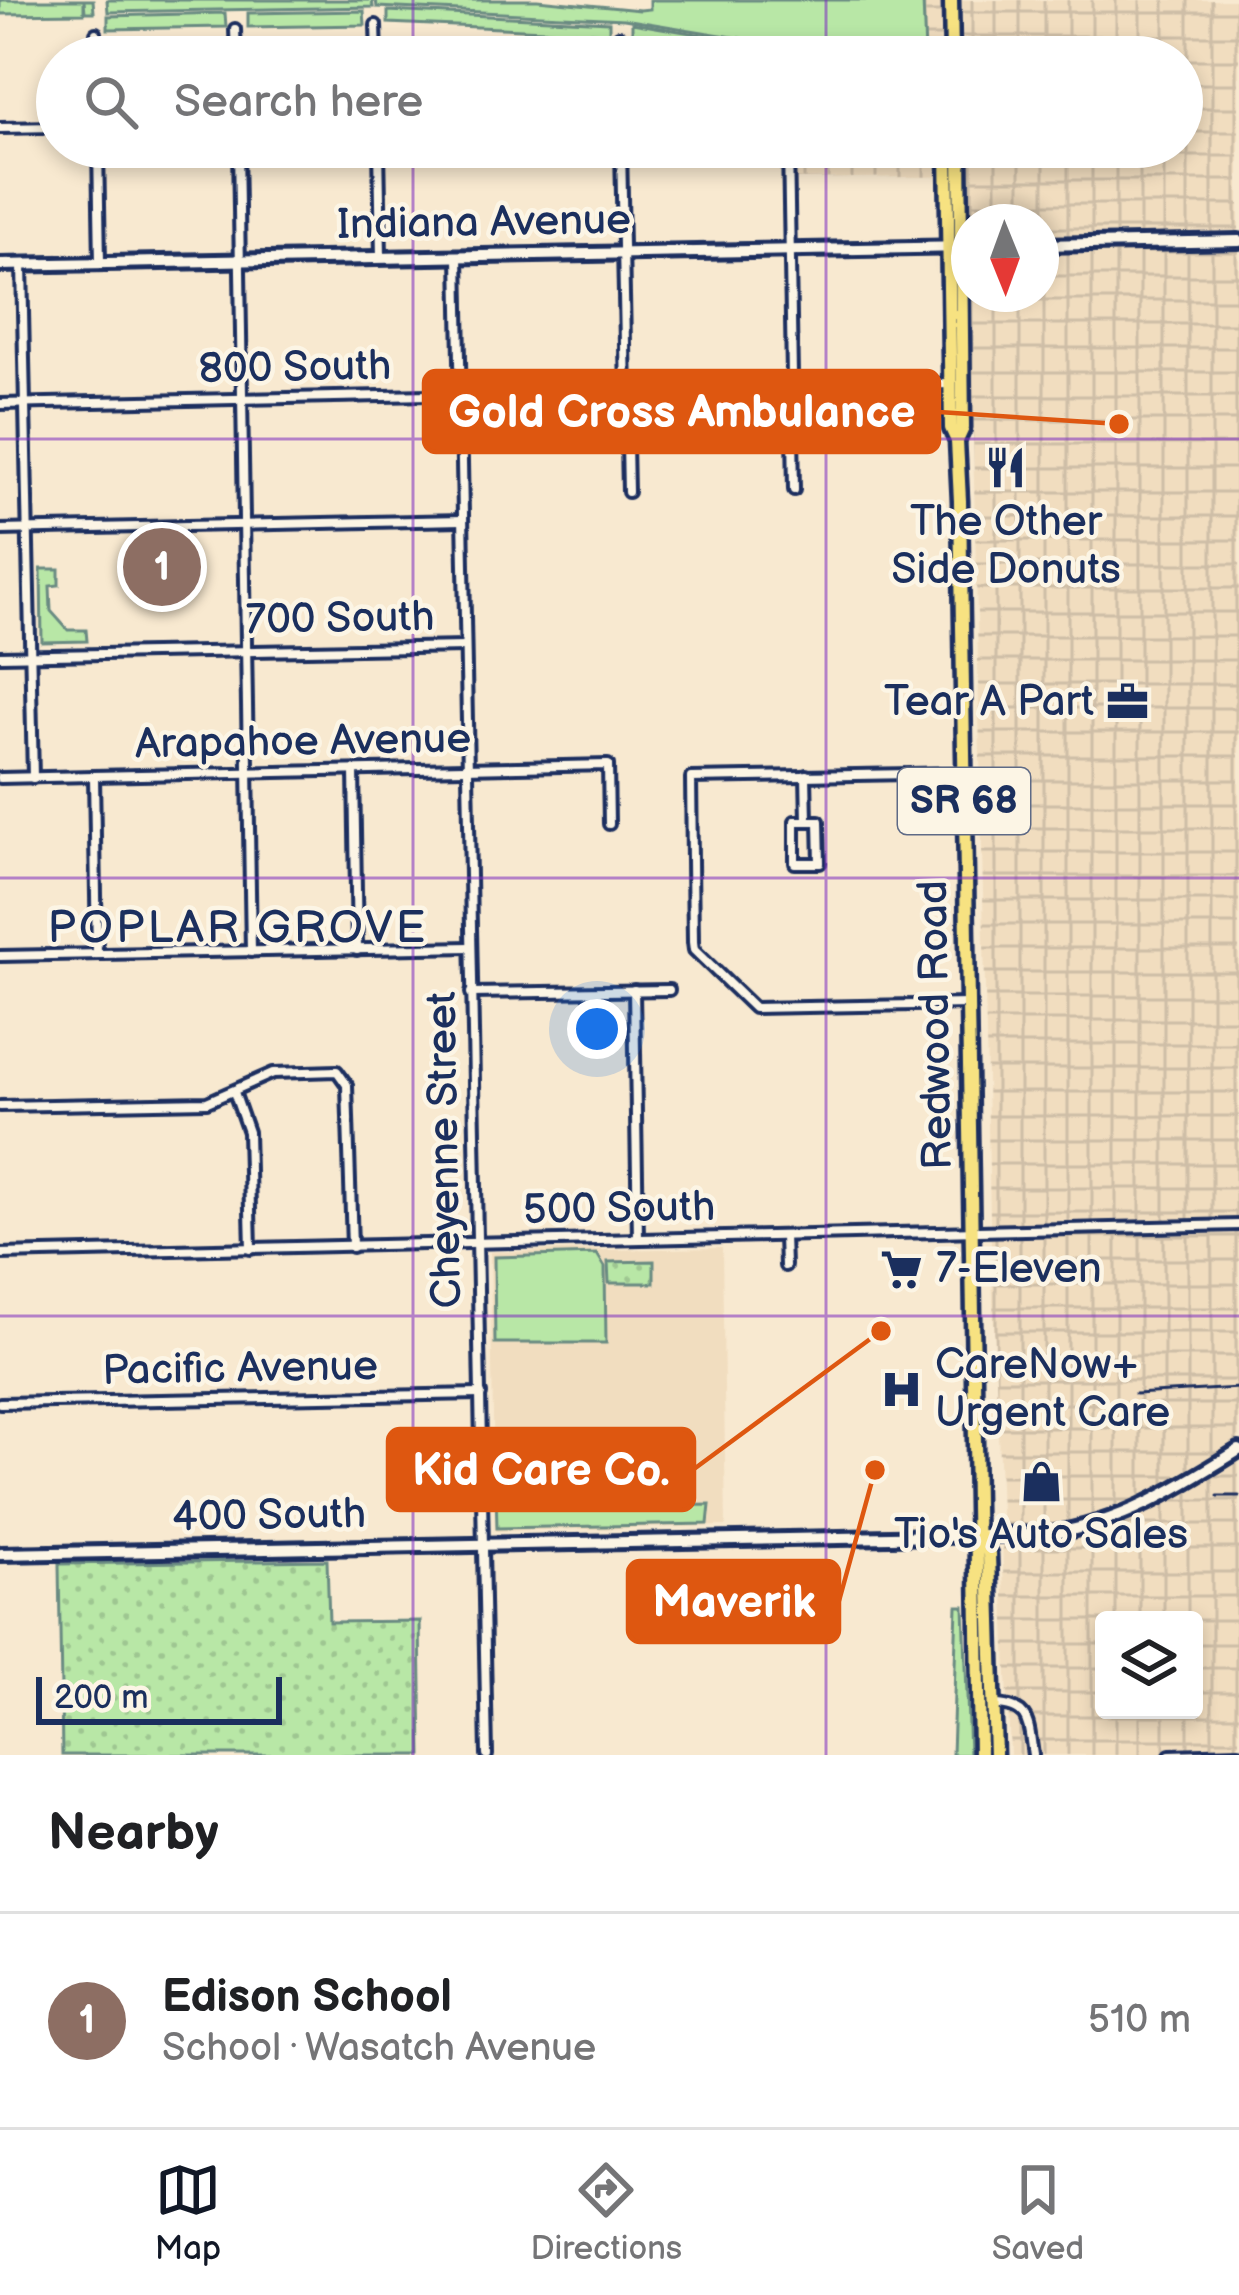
<!DOCTYPE html>
<meta charset="utf-8">
<style>
body{margin:0;font-family:"Balsamiq Sans",sans-serif;background:#f6f6f6;color:#202124}
.controls{position:absolute;right:36px;bottom:36px;display:grid;overflow:hidden;border-radius:12px;box-shadow:0 6px 18px #0003}
.controls button{width:108px;height:108px;display:grid;place-items:center;padding:0;border:0;border-bottom:3px solid #e0e0e0;background:#fff;color:#202124;font:60px sans-serif}
.compass{position:absolute;left:951px;top:204px;width:108px;height:108px;border-radius:50%;background:#fff;box-shadow:0 6px 18px #0003;rotate:179deg}
.scale{position:absolute;left:36px;bottom:30px;width:246px;box-sizing:border-box;padding-left:12px;border:6px solid #1b2f5e;border-top:0;font-size:33px;line-height:42px;white-space:nowrap;color:#1b2f5e;-webkit-text-stroke:9px #fcf5e5;paint-order:stroke}
.you{position:absolute;left:597px;top:1029px;width:42px;height:42px;margin:-30px;border:9px solid #fff;border-radius:50%;background:#1a73e8;box-shadow:0 0 0 18px #1a73e833}
.badge{display:grid;place-items:center;width:78px;height:78px;border-radius:50%;background:#111827;color:#fff;font-size:39px;font-weight:700}
.pin{position:absolute;translate:-50% -50%;border:6px solid #fff;box-shadow:0 3px 12px #0006}
.list{margin:0;padding:0;list-style:none}
h2{display:flex;justify-content:space-between;align-items:center;height:156px;margin:0;padding:0 48px;font-size:51px}
h2 small{font-size:39px;font-weight:400;color:#757577}
.list li{display:grid;grid-template-columns:78px 1fr auto;gap:36px;align-items:center;box-sizing:border-box;height:216px;padding:0 48px;border-top:3px solid #e0e0e0}
.list b{display:block;font-size:45px;white-space:nowrap}
.list p{margin:0;font-size:39px;white-space:nowrap;color:#757577}
.list em{font-size:39px;font-style:normal;color:#757577}
.icon{flex:none;width:66px;height:66px;fill:none;stroke:currentColor;stroke-width:2;stroke-linecap:round;stroke-linejoin:round}
.map{position:relative;flex:none;width:1239px;height:1755px;overflow:hidden}
.search{position:absolute;background:#fff;box-shadow:0 6px 18px #0003;left:36px;right:36px;top:36px;height:132px;display:flex;align-items:center;gap:30px;box-sizing:border-box;padding:0 42px;border-radius:66px;color:#757577;font-size:45px}
.sheet{height:372px;background:#fff}
nav{display:flex;justify-content:space-around;align-items:center;box-sizing:border-box;height:168px;border-top:3px solid #e0e0e0;background:#fff;font-size:33px;color:#757577}
nav a{display:grid;justify-items:center;gap:6px}
nav .on{color:#111827}
.map>svg:first-child{display:block}
.built{fill:#f1ddbf}
.industrial{fill:url(#industrial-grid);fill-rule:evenodd}
.green{fill:#b8e7a6;stroke:#6a8b82;stroke-width:3}
.park{fill:url(#park-dots);stroke:#6a8b82;stroke-width:3}
.lines{fill:none;stroke-linecap:round;stroke-linejoin:round}
.street-casing{stroke:#1b2f5e;stroke-width:16}
.secondary-casing{stroke:#1b2f5e;stroke-width:20}
.primary-casing{stroke:#1b2f5e;stroke-width:21}
.street{stroke:#fcf5e5;stroke-width:8}
.secondary{stroke:#fcf5e5;stroke-width:10}
.primary{stroke:#f7e281;stroke-width:12}
.rail{stroke:#1b2f5e;stroke-width:3}
.grid{fill:none;stroke:#7b2cbf;stroke-width:3;stroke-opacity:0.55}
.labels{text-anchor:middle;dominant-baseline:central;stroke-width:9;stroke-linejoin:round;paint-order:stroke}
.shield{fill:#fcf5e5;stroke:#5e6a86;stroke-width:3}
.shield-label{font-size:39px;font-weight:bold;fill:#1b2f5e}
.street-label{font-size:42px;fill:#1b2f5e;stroke:#fcf5e5}
.poi-label{font-size:42px;fill:#1b2f5e;stroke:#fcf5e5}
.neighbourhood-label{font-size:45px;letter-spacing:3px;fill:#1b2f5e;stroke:#fcf5e5}
.leader{fill:none;stroke:#de5710;stroke-width:4.5}
.callout-dot{fill:#de5710;stroke:#fcf5e5;stroke-width:4.5}
.callout{fill:#de5710;stroke:#de5710;stroke-width:4.5}
.callout-label{font-size:45px;text-anchor:middle;font-weight:bold;fill:#fff}
</style>
<div class="map">
<svg width="1239" height="1755" viewBox="0 0 1239 1755">
<defs>
<pattern id="industrial-grid" width="8" height="8" patternUnits="userSpaceOnUse" patternTransform="scale(3)"><rect width="8" height="8" fill="#f1ddbf"/><path d="M0 4h8M4 0v8" fill="none" stroke="#cebea7"/></pattern>
<pattern id="park-dots" width="8" height="8" patternUnits="userSpaceOnUse" patternTransform="scale(3)"><rect width="8" height="8" fill="#b8e7a6"/><path d="M2 2h.1M6 6h.1" fill="none" stroke="#9ec691" stroke-width="1.8" stroke-linecap="round"/></pattern>
</defs>
<rect width="100%" height="100%" fill="#f8e9d0"/>
<filter id="ink" filterUnits="userSpaceOnUse"><feTurbulence type="fractalNoise" baseFrequency=".00833" numOctaves="2"/><feDisplacementMap in="SourceGraphic" scale="24" xChannelSelector="R" yChannelSelector="G"/><feConvolveMatrix kernelMatrix="1 2 1 2 8 2 1 2 1" color-interpolation-filters="sRGB"/></filter>
<g filter="url(#ink)">
<path class="built" d="M722 1248 726 1526 495 1531 490 1252Z"/>
<path class="industrial" d="M672 0H1239V1755H1010L990 1218 970 294H1041V222H969V233L967 176 796 179 794 147H1182V57H788L787 47 672 28ZM1104 1620H1194V1710H1104Z"/>
<g class="green">
<path d="M0 0H93L94 12H85L84 1V13L0 14Z"/>
<path d="M107 0H372L373 7 108 12Z"/>
<path d="M376 0H538L640 10 650 9V0H923L925 55 934 57H853L624 19 377 7Z"/>
<path d="M364 11 365 25 248 27V13Z"/>
<path d="M388 11 609 22V33L388 23Z"/>
<path d="M225 13 226 27 108 29V16Z"/>
<path d="M632 23 833 57H783L632 34Z"/>
<path d="M41 569H59V585L50 586 51 611 68 630H86L87 641 42 642Z"/>
<path d="M597 1254 605 1267 606 1343H495L494 1257Z"/>
<path d="M574 1467 582 1468 583 1498H622L623 1507 710 1505 708 1524 497 1528 496 1491 547 1488Z"/>
<path d="M957 1606H964L969 1755H952Z"/>
</g>
<g class="park">
<path d="M654 1261V1283H609L608 1262Z"/>
<path d="M327 1560 329 1622 420 1621 422 1755H62L59 1564Z"/>
</g>
<g class="lines">
<defs>
<g id="street">
<path d="M376 25 377 57"/>
<path d="M235 29 236 57"/>
<path d="M96 33V57"/>
<path d="M619 36 620 57"/>
<path d="M0 128 57 127"/>
<path d="M98 147 100 263"/>
<path d="M238 147 251 952"/>
<path d="M379 147 381 258"/>
<path d="M621 147 628 492"/>
<path d="M788 147 794 490"/>
<path d="M458 256 487 1755"/>
<path d="M22 265 33 778"/>
<path d="M0 404 951 384"/>
<path d="M0 530 463 520"/>
<path d="M0 656 465 647"/>
<path d="M354 771 357 950"/>
<path d="M963 773 691 778 693 942 694 950 754 1008 968 1004"/>
<path d="M806 775 807 821H819L820 863H795V821H807"/>
<path d="M94 777 97 954"/>
<path d="M0 778 608 765 609 824"/>
<path d="M0 956 470 947"/>
<path d="M634 990 638 1238"/>
<path d="M471 993 669 990"/>
<path d="M234 1092 248 1132 251 1249"/>
<path d="M0 1106 207 1102 273 1073 337 1071 347 1085 352 1247"/>
<path d="M784 1236 785 1266"/>
<path d="M0 1254 1239 1225"/>
<path d="M0 1403 481 1394"/>
<path d="M995 1705C1031 1706 1028 1724 1033 1755"/>
<path d="M1170 1755 1239 1753"/>
</g>
<g id="secondary">
<path d="M1041 245 1239 241"/>
<path d="M0 265 969 247"/>
<path d="M0 1554 1050 1534C1123 1523 1178 1488 1239 1450"/>
</g>
<g id="primary">
<path d="M951 0 952 57"/>
<path d="M947 147 951 428 957 441 960 501 980 1755"/>
<path d="M957 441 963 428 960 147"/>
<path d="M980 1536 989 1554 995 1755"/>
</g>
</defs>
<use href="#street" class="street-casing"/>
<use href="#secondary" class="secondary-casing"/>
<use href="#primary" class="primary-casing"/>
<use href="#street" class="street"/>
<use href="#secondary" class="secondary"/>
<use href="#primary" class="primary"/>
<g class="rail">
<path d="M1135 1394 1239 1388"/>
<path d="M1218 1496H1239"/>
</g>
</g>
</g>
<path class="grid" d="M413 0V57M826 0V57M413 147V1755M826 147V1755M0 439H1239M0 878H1239M0 1316H1239"/>
<defs>
<symbol id="restaurant-bare" viewBox="-9 -9 18 18"><path d="M-5-6h1v4h1v-4h1v4h1v-4h1v5L-1.5 .5V6h-2V.5L-5-1ZM5-6V6H3V1.5H1.5Q1.5-4 5-6Z" fill="#1b2f5e" stroke="#fcf5e5" stroke-width="2.5" paint-order="stroke"/></symbol>
<symbol id="office-bare" viewBox="-9 -9 18 18"><path d="M-6-3h4V-5.5h4V-3h4V5H-6ZM-1-4.5V-3h2v-1.5ZM-6 0V1H6V0Z" fill="#1b2f5e" stroke="#fcf5e5" stroke-width="2.5" paint-order="stroke"/></symbol>
<symbol id="supermarket-bare" viewBox="-9 -9 18 18"><path d="M-6-5.5h2.5l.6 2H6L4.5 2H-2.5L-4.4-4H-6ZM-1.5 3.2a1.3 1.3 0 1 0 .1 0ZM3 3.2a1.3 1.3 0 1 0 .1 0Z" fill="#1b2f5e" stroke="#fcf5e5" stroke-width="2.5" paint-order="stroke"/></symbol>
<symbol id="hospital-bare" viewBox="-9 -9 18 18"><path d="M-5-5h3v3.5h4V-5h3V5h-3V1.5h-4V5h-3Z" fill="#1b2f5e" stroke="#fcf5e5" stroke-width="2.5" paint-order="stroke"/></symbol>
<symbol id="shop-bare" viewBox="-9 -9 18 18"><path d="M-5-2.5h2.3a2.7 3.5 0 0 1 5.4 0H5L5.5 6h-11ZM-1.5-2.5h3a1.5 2.3 0 0 0-3 0Z" fill="#1b2f5e" stroke="#fcf5e5" stroke-width="2.5" paint-order="stroke"/></symbol>
</defs>
<g fill-rule="evenodd">
<use href="#restaurant-bare" x="976" y="438" width="59" height="59"/>
<use href="#office-bare" x="1098" y="672" width="59" height="59"/>
<use href="#supermarket-bare" x="872" y="1240" width="59" height="59"/>
<use href="#hospital-bare" x="872" y="1360" width="59" height="59"/>
<use href="#shop-bare" x="1012" y="1452" width="59" height="59"/>
</g>
<g class="labels">
<rect class="shield" x="898" y="768" width="132" height="66" rx="9"/>
<g class="shield-label">
<text x="964" y="801">SR 68</text>
</g>
<g class="street-label">
<text transform="translate(484 223) rotate(-1)">Indiana Avenue</text>
<text transform="translate(295 368) rotate(-1)">800 South</text>
<text transform="translate(340 619) rotate(-1)">700 South</text>
<text transform="translate(303 742) rotate(-1)">Arapahoe Avenue</text>
<text transform="translate(936 1025) rotate(-91)">Redwood Road</text>
<text transform="translate(445 1150) rotate(-91)">Cheyenne Street</text>
<text transform="translate(619 1209) rotate(-1)">500 South</text>
<text transform="translate(240 1369) rotate(-1)">Pacific Avenue</text>
<text transform="translate(269 1516) rotate(-1)">400 South</text>
</g>
<g class="poi-label">
<text x="1006" y="522">The Other<tspan x="1006" dy="48">Side Donuts</tspan></text>
<text x="1094" y="702" text-anchor="end">Tear A Part</text>
<text x="936" y="1269" text-anchor="start">7-Eleven</text>
<text x="935" y="1365" text-anchor="start">CareNow+<tspan x="935" dy="48">Urgent Care</tspan></text>
<text x="1041" y="1535">Tio's Auto Sales</text>
</g>
<g class="neighbourhood-label">
<text x="238" y="928">POPLAR GROVE</text>
</g>
</g>
<path class="leader" d="M1119 424L939 412M881 1331L694 1469M875 1470L839 1601"/>
<g class="callout-dot">
<circle cx="1119" cy="424" r="12"/>
<circle cx="881" cy="1331" r="12"/>
<circle cx="875" cy="1470" r="12"/>
</g>
<g class="callout">
<rect x="424" y="371" width="515" height="81" rx="12"/>
<rect x="388" y="1429" width="306" height="81" rx="12"/>
<rect x="628" y="1561" width="211" height="81" rx="12"/>
</g>
<g class="callout-label">
<text x="682" y="427">Gold Cross Ambulance</text>
<text x="541" y="1485">Kid Care Co.</text>
<text x="734" y="1617">Maverik</text>
</g>
</svg>
<div class="controls">
<button><svg class="icon" aria-label="layers" viewBox="0 0 24 24"><path d="M12 4l9 5-9 5-9-5zM3 14l9 5 9-5"/></svg></button>
</div>
<svg class="compass" viewBox="-18 -18 36 36"><path d="M0-13l5 13h-10z" fill="#e53935"/><path d="M0 13l5-13h-10z" fill="#757577"/></svg>
<div class="scale">200 m</div>
<div class="you"></div>
<div class="pin badge" style="left:162px;top:567px;background:#8d6e63">1</div>
<div class="search"><svg class="icon" aria-label="search" viewBox="0 0 24 24"><circle cx="10" cy="10" r="6"/><path d="M15 15l6 6"/></svg>Search here</div>
</div>
<section class="sheet">
<h2>Nearby<small></small></h2>
<ul class="list">
<li><span class="badge" style="background:#8d6e63">1</span><div><b>Edison School</b><p>School · Wasatch Avenue</p></div><em>510 m</em></li>
</ul>
</section>
<nav>
<a class="on"><svg class="icon" aria-label="map" viewBox="0 0 24 24"><path d="M3 6l6-2 6 2 6-2v14l-6 2-6-2-6 2zM9 4v14M15 6v14"/></svg>Map</a>
<a><svg class="icon" aria-label="directions" viewBox="0 0 24 24"><path d="M12 3l9 9-9 9-9-9zM9 14v-3h6M13 9l2 2-2 2"/></svg>Directions</a>
<a><svg class="icon" aria-label="saved" viewBox="0 0 24 24"><path d="M7 4h10v16l-5-4-5 4z"/></svg>Saved</a>
</nav>
